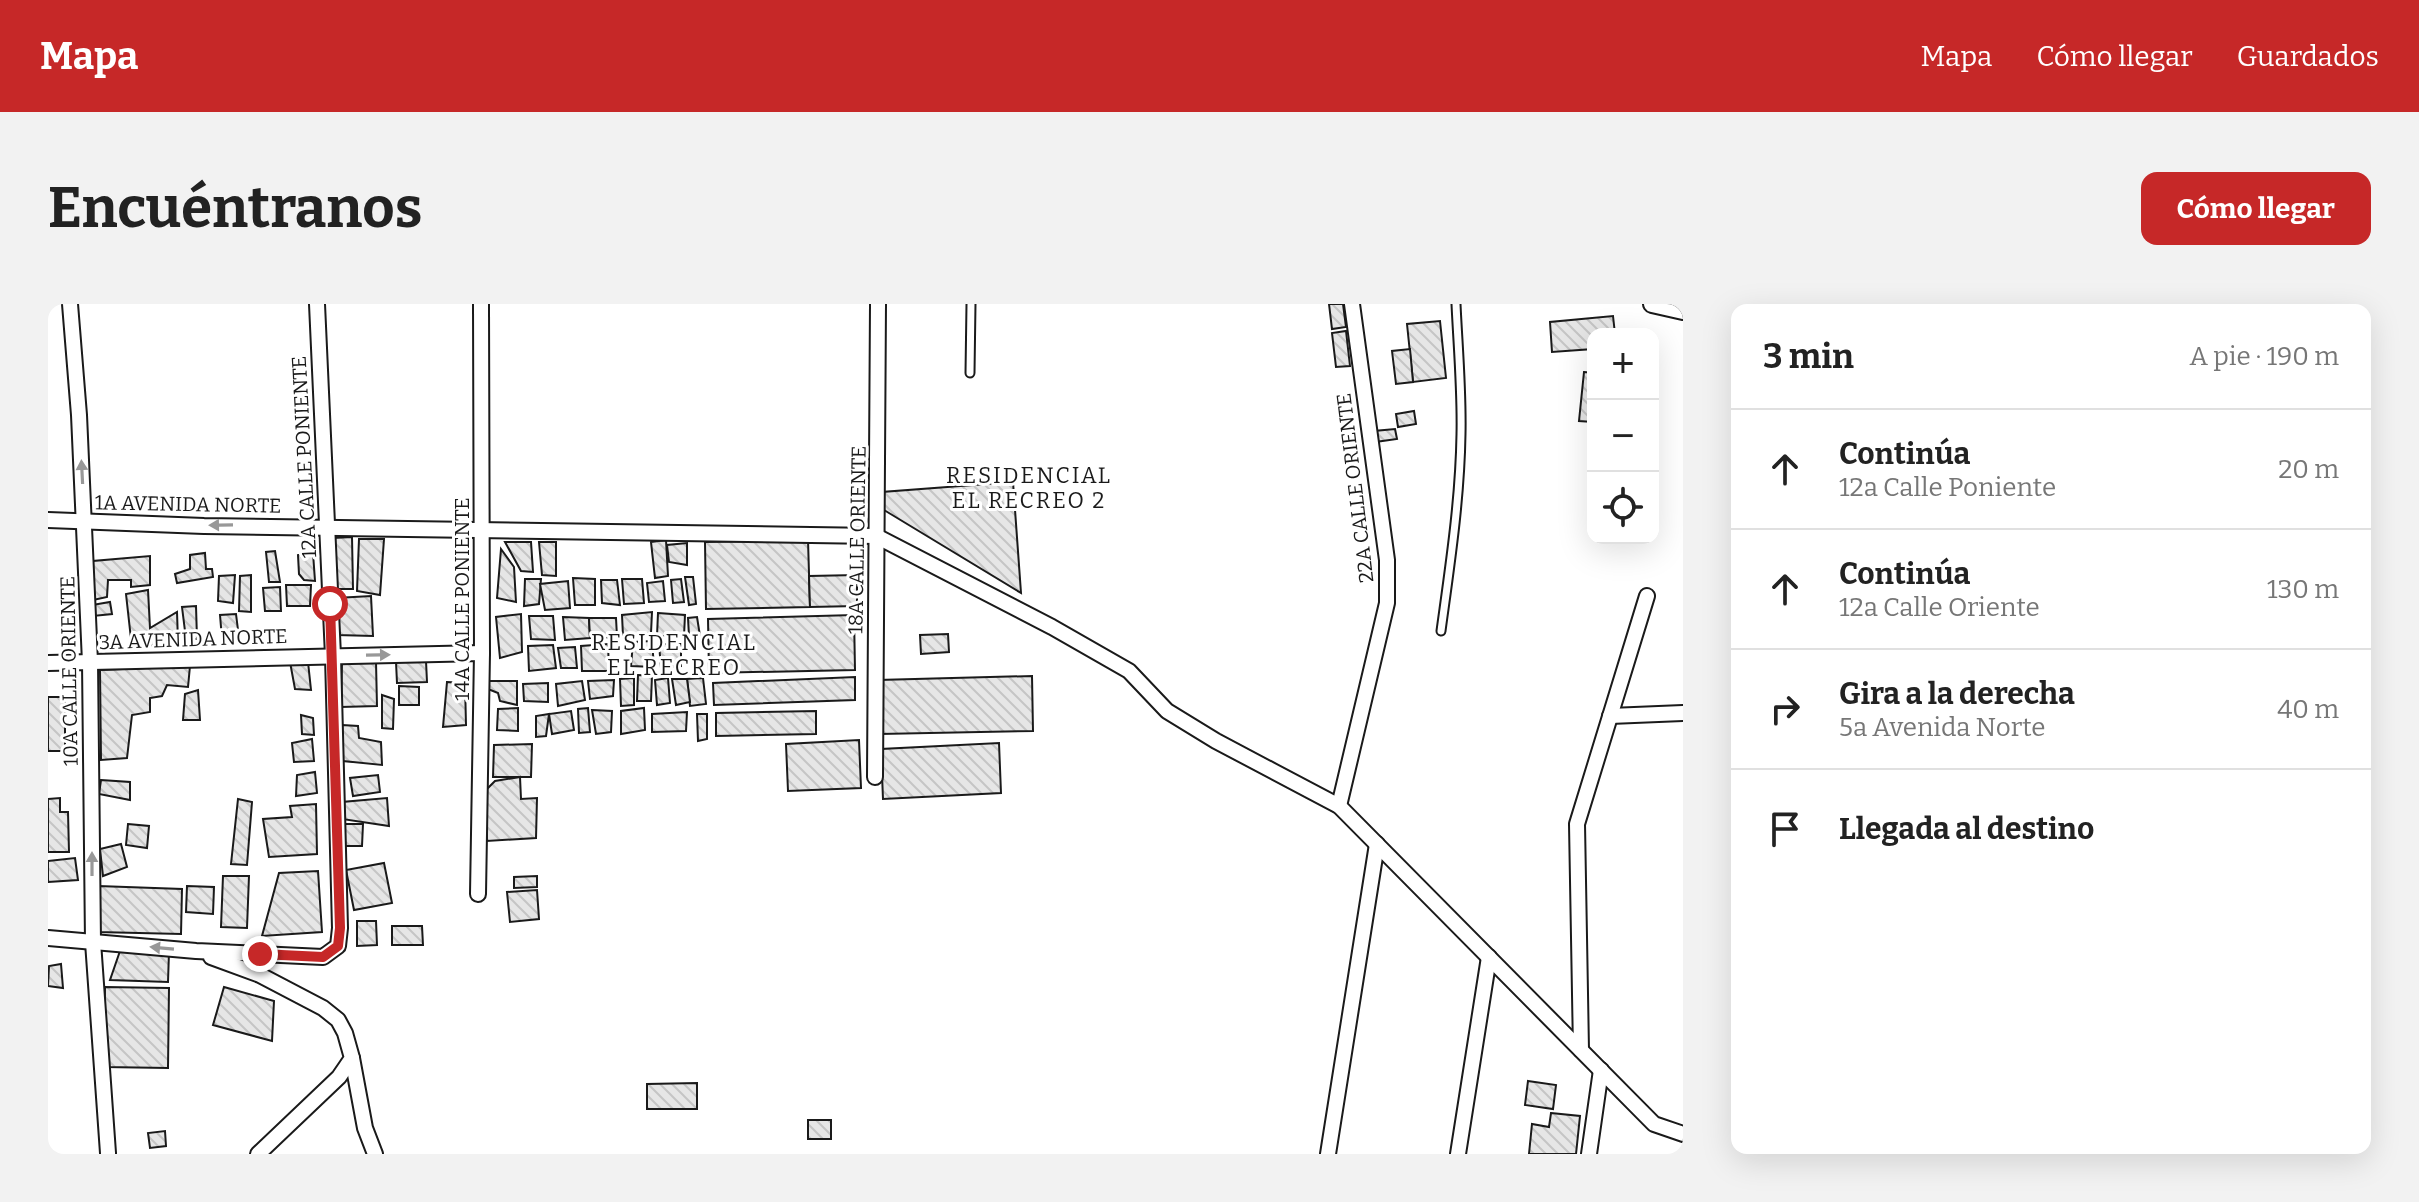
<!DOCTYPE html>
<html lang="es">
<meta charset="utf-8">
<style>
body{margin:0;font-family:Bitter,serif;background:#f2f2f2;color:#222}
.controls{position:absolute;right:24px;top:24px;display:grid;overflow:hidden;border-radius:16px;box-shadow:0 8px 32px #0002}
.controls button{width:72px;height:72px;display:grid;place-items:center;padding:0;border:0;border-bottom:2px solid #e0e0e0;background:#fff;color:#222;font:40px sans-serif}
.stop{position:absolute;width:24px;height:24px;margin:-18px;border:6px solid #c62828;border-radius:50%;background:#fff}
.stop.end{background:#c62828;border-color:#fff;box-shadow:0 2px 8px #0008}
.list{margin:0;padding:0;list-style:none}
h2{display:flex;justify-content:space-between;align-items:center;height:104px;margin:0;padding:0 32px;font-size:34px}
h2 small{font-size:26px;font-weight:400;color:#767676}
.list li{display:grid;grid-template-columns:52px 1fr auto;gap:24px;align-items:center;box-sizing:border-box;height:120px;padding:0 32px;border-top:2px solid #e0e0e0}
.list b{display:block;font-size:30px;white-space:nowrap}
.list p{margin:0;font-size:26px;white-space:nowrap;color:#767676}
.list em{font-size:26px;font-style:normal;color:#767676}
.icon{flex:none;width:44px;height:44px;fill:none;stroke:currentColor;stroke-width:2;stroke-linecap:round;stroke-linejoin:round}
.map{position:relative;flex:none;width:1635px;height:850px;overflow:hidden;border-radius:16px}
header{display:flex;align-items:center;gap:48px;box-sizing:border-box;height:112px;padding:0 40px;background:#c62828;color:#fff}
header strong{font-size:38px}
nav{display:flex;gap:44px;margin-inline-start:auto;font-size:28px}
.intro{display:flex;align-items:center;justify-content:space-between;box-sizing:border-box;height:192px;padding:0 48px}
h1{margin:0;font-size:56px}
.button{padding:20px 36px;border-radius:16px;background:#c62828;color:#fff;font-size:28px;font-weight:700}
main{display:flex;gap:48px;padding:0 48px}
aside{flex:1;background:#fff;border-radius:16px;box-shadow:0 8px 32px #0002}
.map>svg:first-child{display:block}
.building{fill:url(#building-back-hatch);stroke:#1a1a1a;stroke-width:2}
.lines{fill:none;stroke-linecap:round;stroke-linejoin:round}
.service-casing{stroke:#1a1a1a;stroke-width:11}
.minor-casing{stroke:#1a1a1a;stroke-width:18}
.tertiary-casing{stroke:#1a1a1a;stroke-width:20}
.service{stroke:#fff;stroke-width:7}
.minor{stroke:#fff;stroke-width:14}
.tertiary{stroke:#fff;stroke-width:16}
.oneway{fill:#989898}
.route{stroke:#c62828;stroke-width:10}
.labels{text-anchor:middle;dominant-baseline:central;stroke-width:6;stroke-linejoin:round;paint-order:stroke}
.street-label{font-size:20px;fill:#1a1a1a;stroke:#fff}
.neighbourhood-label{font-size:22px;letter-spacing:2px;fill:#1a1a1a;stroke:#fff}
</style>
<header>
<strong>Mapa</strong>
<nav><a>Mapa</a><a>Cómo llegar</a><a>Guardados</a></nav>
</header>
<div class="intro"><h1>Encuéntranos</h1><a class="button">Cómo llegar</a></div>
<main>
<div class="map">
<svg width="1635" height="850" viewBox="0 0 1635 850">
<defs>
<pattern id="building-back-hatch" width="6" height="6" patternUnits="userSpaceOnUse" patternTransform="scale(2)"><rect width="6" height="6" fill="#e6e6e6"/><path d="M-1 5l2 2M0 0l6 6M5-1l2 2" fill="none" stroke="#c5c5c5"/></pattern>
</defs>
<rect width="100%" height="100%" fill="#fff"/>
<g class="building">
<path d="M1281 0H1295L1298 23 1284 25Z"/>
<path d="M1565 12 1567 30H1545V45L1504 48 1502 18Z"/>
<path d="M1392 17 1398 74 1365 78 1359 20Z"/>
<path d="M1298 27 1302 62 1288 63 1284 29Z"/>
<path d="M1362 45 1365 78 1348 80 1344 47Z"/>
<path d="M1536 68 1545 69V118L1531 117Z"/>
<path d="M1366 107 1368 120 1350 123 1348 110Z"/>
<path d="M1347 125 1349 135 1327 138 1326 127Z"/>
<path d="M965 178 973 289 836 206 834 188Z"/>
<path d="M304 233 305 285H287L285 234Z"/>
<path d="M311 235H336L332 291 309 287Z"/>
<path d="M618 236 620 272 607 274 603 238Z"/>
<path d="M760 236 762 303 658 305 657 238Z"/>
<path d="M457 238H483L485 268 473 267Z"/>
<path d="M491 238H508V272L494 271Z"/>
<path d="M639 239V261L621 258 619 241Z"/>
<path d="M453 245 466 263 468 298 449 294Z"/>
<path d="M227 247 232 278H221L218 248Z"/>
<path d="M157 249 158 265H164L165 273 129 279 127 270 142 265V251Z"/>
<path d="M265 249 267 277 256 276 251 270 250 251Z"/>
<path d="M102 252V281L83 283V276H60L59 293 45 296V257Z"/>
<path d="M187 271 185 299 170 297 171 272Z"/>
<path d="M203 271V308L191 307 192 272Z"/>
<path d="M809 271V302L762 303 761 272Z"/>
<path d="M637 273H645L648 300 641 301Z"/>
<path d="M525 274 547 275V301H527Z"/>
<path d="M477 275H493L491 300 476 302Z"/>
<path d="M574 275H594L596 299 576 300Z"/>
<path d="M633 275 636 298 625 299 623 276Z"/>
<path d="M553 276H569L572 301 554 299Z"/>
<path d="M520 277 522 304 497 306 492 280Z"/>
<path d="M615 277 617 297 601 298 599 279Z"/>
<path d="M238 281H263L262 302H239Z"/>
<path d="M232 283 233 307H217L215 284Z"/>
<path d="M100 286 102 324 129 308 130 338 84 344 78 290Z"/>
<path d="M323 292 325 332 289 331 288 294Z"/>
<path d="M62 298 64 310 45 312 44 301Z"/>
<path d="M148 302 149 335H138L134 303Z"/>
<path d="M604 308 603 329 575 332 574 311Z"/>
<path d="M610 309 637 311 636 332H609Z"/>
<path d="M188 310 191 334 174 335 172 311Z"/>
<path d="M473 310 474 348 452 354 448 313Z"/>
<path d="M806 311 807 366 661 369 660 315Z"/>
<path d="M481 312H505L507 336 483 335Z"/>
<path d="M515 313 541 314 542 334 517 336Z"/>
<path d="M649 313 652 332H641L640 314Z"/>
<path d="M541 314H568L569 333 542 334Z"/>
<path d="M900 330 901 348 873 350 872 331Z"/>
<path d="M604 337 606 363 583 362 585 338Z"/>
<path d="M560 340 561 367H534L533 342Z"/>
<path d="M611 340H633V362L613 364Z"/>
<path d="M505 341 508 364 481 367 480 342Z"/>
<path d="M527 343 529 364H513L510 344Z"/>
<path d="M378 357 379 378 349 379 348 358Z"/>
<path d="M242 358H260L263 386 247 385Z"/>
<path d="M294 358H328L329 402 293 403Z"/>
<path d="M142 362 140 383 119 381 114 392 102 394V408L84 411 79 454 53 456 52 366Z"/>
<path d="M590 371 604 372 603 397H589Z"/>
<path d="M984 372 985 427 832 430 830 376Z"/>
<path d="M807 373V396L666 401 665 379Z"/>
<path d="M586 374V401L573 402 572 375Z"/>
<path d="M620 374 622 399 609 401 607 376Z"/>
<path d="M655 374 658 400 642 402 639 375Z"/>
<path d="M624 375H639L642 398 628 401Z"/>
<path d="M566 376 565 392 542 395 540 377Z"/>
<path d="M439 377H469V401L452 397 450 389 440 385Z"/>
<path d="M534 377 537 396 510 402 508 380Z"/>
<path d="M399 378 417 379 418 421 395 423Z"/>
<path d="M500 379V398L476 397 475 380Z"/>
<path d="M351 382 371 383V401H351Z"/>
<path d="M150 386 152 416H135L137 390Z"/>
<path d="M334 391 346 395 345 425 334 424Z"/>
<rect x="0" y="393" width="17" height="54"/>
<path d="M470 404V427L449 426 450 405Z"/>
<path d="M540 404 542 428 531 429 530 405Z"/>
<path d="M596 404 597 426 573 430V407Z"/>
<path d="M544 406 564 407 563 428 548 430Z"/>
<path d="M523 407 526 426 504 430 501 410Z"/>
<path d="M768 407V430L668 432V409Z"/>
<path d="M639 408 638 427 604 428V410Z"/>
<path d="M501 410 498 432 488 433V412Z"/>
<path d="M649 410H659V435L650 437Z"/>
<path d="M253 411 265 414 266 431 254 430Z"/>
<path d="M294 421 310 422 311 434 333 438 334 461 295 457Z"/>
<path d="M264 435 266 457 246 458 244 439Z"/>
<path d="M811 436 813 484 740 487 738 440Z"/>
<path d="M951 439 953 489 835 495 833 445Z"/>
<path d="M484 440 483 473H445L446 441Z"/>
<path d="M267 468 269 489 248 492 249 471Z"/>
<path d="M330 471 332 488 305 492 302 474Z"/>
<path d="M472 473 473 495 489 494 488 534 439 537V485L447 477Z"/>
<path d="M53 476 82 478V496L51 490Z"/>
<path d="M12 494V508H20L21 548H0V495Z"/>
<path d="M339 494 341 522 294 515V498Z"/>
<path d="M190 495 204 498 199 561 183 560Z"/>
<path d="M268 500 269 550 221 553 215 515 244 513 242 502Z"/>
<path d="M80 520 101 522 99 544 78 541Z"/>
<path d="M294 520H315L314 542H296Z"/>
<path d="M73 540 79 563 55 572 52 545Z"/>
<path d="M27 554 30 576 0 578V557Z"/>
<path d="M336 559 344 599 306 606 298 566Z"/>
<path d="M270 567 274 628 214 632 231 569Z"/>
<path d="M175 572H201L199 624 173 623Z"/>
<path d="M489 572V583L466 584V573Z"/>
<path d="M50 582 134 585 133 630 49 628Z"/>
<path d="M139 582 166 583 165 610 138 608Z"/>
<path d="M489 586 491 615 462 618 459 588Z"/>
<path d="M309 617H328L329 641 309 642Z"/>
<path d="M344 622H374L375 641H344Z"/>
<path d="M72 647 121 648 120 678 62 676Z"/>
<path d="M13 660 15 684 0 682 1 662Z"/>
<path d="M57 683 121 684 120 764 56 763Z"/>
<path d="M176 683 226 697 224 737 165 721Z"/>
<path d="M1480 777 1508 781 1505 805 1477 801Z"/>
<path d="M649 779V805H599V780Z"/>
<path d="M1503 809 1532 812 1528 850H1481L1484 820 1501 823Z"/>
<rect x="760" y="816" width="23" height="19"/>
<path d="M117 827 118 842 102 844 100 829Z"/>
</g>
<g class="lines">
<defs>
<g id="service">
<path d="M922 69 923 0"/>
<path d="M1393 327C1402 261 1412 196 1413 130 1414 87 1410 43 1408 0"/>
</g>
<g id="minor">
<path d="M22 0 31 111 42 358 45 638 60 849"/>
<path d="M0 216 156 222 828 232 1004 323 1081 367 1119 407 1168 437 1291 502 1606 820 1635 830"/>
<path d="M0 359 434 349"/>
<path d="M1562 412 1635 409"/>
<path d="M827 473 830 0"/>
<path d="M1291 502 1339 299V256L1304 0"/>
<path d="M430 590 434 349 433 0"/>
<path d="M0 634 148 647 275 653 290 642 292 624 285 352 269 0"/>
<path d="M163 653 212 671 275 704 290 716 297 729 304 754 291 773 210 850"/>
<path d="M1533 746 1529 520 1599 292"/>
<path d="M304 754 317 824 327 850"/>
<path d="M1280 850 1329 540"/>
<path d="M1410 850 1441 653"/>
<path d="M1541 850 1553 766"/>
</g>
<path id="tertiary" d="M1604 0 1635 7"/>
</defs>
<use href="#service" class="service-casing"/>
<use href="#minor" class="minor-casing"/>
<use href="#tertiary" class="tertiary-casing"/>
<use href="#service" class="service"/>
<use href="#minor" class="minor"/>
<use href="#tertiary" class="tertiary"/>
</g>
<defs><path id="oneway-solid" d="M-6-.8H1V-3.2L6.5 0L1 3.2V.8H-6Z" transform="scale(2)"/></defs>
<g class="oneway">
<use href="#oneway-solid" transform="translate(34 168) rotate(-93)"/>
<use href="#oneway-solid" transform="translate(173 221) rotate(179)"/>
<use href="#oneway-solid" transform="translate(330 351) rotate(-1)"/>
<use href="#oneway-solid" transform="translate(44 560) rotate(-90)"/>
<use href="#oneway-solid" transform="translate(114 644) rotate(-175)"/>
</g>
<g class="lines">
<path class="route" d="M212 650 275 653 290 642 292 624 282 300"/>
</g>
<g class="labels">
<g class="street-label">
<text transform="translate(256 153) rotate(-93)">12A CALLE PONIENTE</text>
<text transform="translate(1307 184) rotate(-97)">22A CALLE ORIENTE</text>
<text transform="translate(140 200) rotate(1)">1A AVENIDA NORTE</text>
<text transform="translate(809 236) rotate(-89)">18A CALLE ORIENTE</text>
<text transform="translate(414 295) rotate(-90)">14A CALLE PONIENTE</text>
<text transform="translate(145 335) rotate(-2)">3A AVENIDA NORTE</text>
<text transform="translate(21 367) rotate(-91)">10A CALLE ORIENTE</text>
</g>
<g class="neighbourhood-label">
<text x="981" y="171">RESIDENCIAL<tspan x="981" dy="25">EL RECREO 2</tspan></text>
<text x="626" y="338">RESIDENCIAL<tspan x="626" dy="25">EL RECREO</tspan></text>
</g>
</g>
</svg>
<div class="controls">
<button>+</button>
<button>−</button>
<button><svg class="icon" aria-label="locate" viewBox="0 0 24 24"><circle cx="12" cy="12" r="6"/><path d="M12 2v4M12 18v4M2 12h4M18 12h4"/></svg></button>
</div>
<div class="stop" style="left:282px;top:300px"></div>
<div class="stop end" style="left:212px;top:650px"></div>
</div>
<aside>
<h2>3 min<small>A pie · 190 m</small></h2>
<ul class="list">
<li><svg class="icon" aria-label="ahead" viewBox="0 0 24 24"><path d="M12 20V5M6 11l6-6 6 6"/></svg><div><b>Continúa</b><p>12a Calle Poniente</p></div><em>20 m</em></li>
<li><svg class="icon" aria-label="ahead" viewBox="0 0 24 24"><path d="M12 20V5M6 11l6-6 6 6"/></svg><div><b>Continúa</b><p>12a Calle Oriente</p></div><em>130 m</em></li>
<li><svg class="icon" aria-label="right" viewBox="0 0 24 24"><path d="M7 20v-9h11M14 6l5 5-5 5"/></svg><div><b>Gira a la derecha</b><p>5a Avenida Norte</p></div><em>40 m</em></li>
<li><svg class="icon" aria-label="arrive" viewBox="0 0 24 24"><path d="M6 21V4h12l-3 4 3 4H6"/></svg><div><b>Llegada al destino</b></div></li>
</ul>
</aside>
</main>
